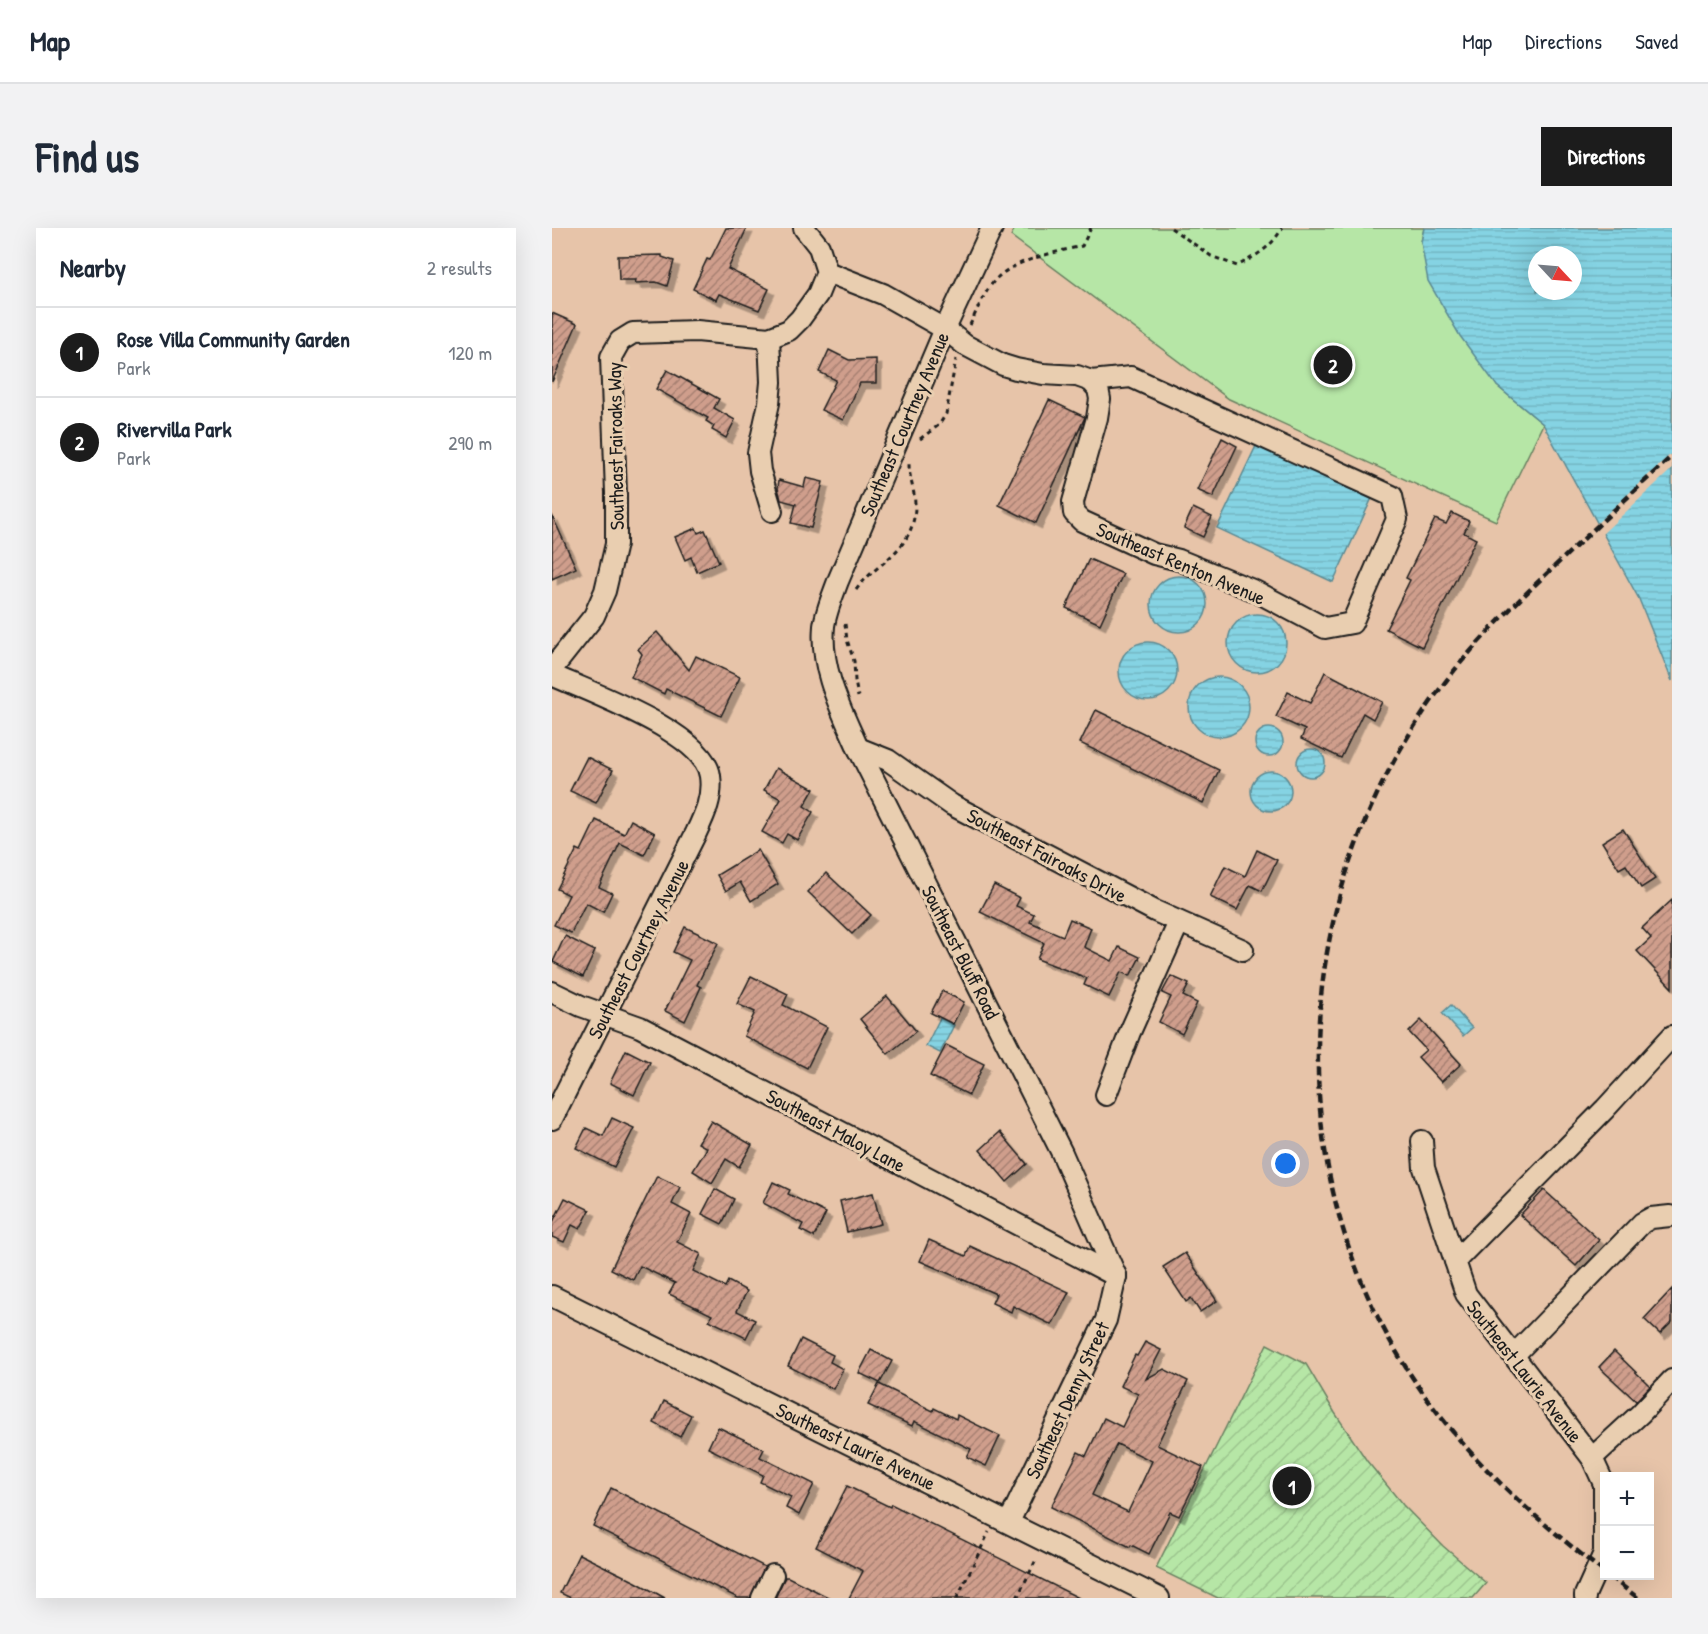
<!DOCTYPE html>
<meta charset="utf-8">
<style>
body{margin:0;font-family:"Patrick Hand",sans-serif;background:#f2f2f3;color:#1f2937}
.controls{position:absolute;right:18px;bottom:18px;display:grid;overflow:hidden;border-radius:0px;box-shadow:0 6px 24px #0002}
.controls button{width:54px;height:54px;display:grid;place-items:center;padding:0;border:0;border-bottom:2px solid #e0e1e3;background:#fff;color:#1f2937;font:30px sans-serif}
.compass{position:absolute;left:976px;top:18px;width:54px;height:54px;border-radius:50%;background:#fff;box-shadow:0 6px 24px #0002;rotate:116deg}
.you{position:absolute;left:734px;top:936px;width:21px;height:21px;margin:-15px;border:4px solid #fff;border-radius:50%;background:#1a73e8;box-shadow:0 0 0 9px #1a73e833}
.badge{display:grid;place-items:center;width:39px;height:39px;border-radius:50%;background:#1c1c1c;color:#fff;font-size:20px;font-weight:700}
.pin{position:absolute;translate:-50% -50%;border:3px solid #fff;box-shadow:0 2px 6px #0006}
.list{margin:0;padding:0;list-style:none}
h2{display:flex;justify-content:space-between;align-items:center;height:78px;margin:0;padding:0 24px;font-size:26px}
h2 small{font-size:20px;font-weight:400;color:#747a83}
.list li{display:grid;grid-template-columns:39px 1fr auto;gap:18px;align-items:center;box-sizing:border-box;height:90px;padding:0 24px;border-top:2px solid #e0e1e3}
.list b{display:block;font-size:22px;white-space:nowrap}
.list p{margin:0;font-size:20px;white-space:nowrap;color:#747a83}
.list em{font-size:20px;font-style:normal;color:#747a83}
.map{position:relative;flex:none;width:1120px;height:1370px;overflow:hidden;border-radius:0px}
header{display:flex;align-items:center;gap:36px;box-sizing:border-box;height:84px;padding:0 30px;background:#fff;border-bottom:2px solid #e0e1e3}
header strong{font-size:28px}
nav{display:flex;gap:33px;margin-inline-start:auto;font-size:21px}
.intro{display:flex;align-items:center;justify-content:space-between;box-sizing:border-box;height:144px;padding:0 36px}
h1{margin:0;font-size:42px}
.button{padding:15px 27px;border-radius:0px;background:#1c1c1c;color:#fff;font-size:21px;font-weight:700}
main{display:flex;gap:36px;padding:0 36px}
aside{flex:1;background:#fff;border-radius:0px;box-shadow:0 6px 24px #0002}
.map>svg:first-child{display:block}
.park{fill:#b6e6a6;stroke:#698161;stroke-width:1.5}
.garden{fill:url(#garden-furrows);stroke:#698161;stroke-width:1.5}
.water{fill:url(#water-rules);stroke:#5b8a93;stroke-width:1.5;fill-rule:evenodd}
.pier{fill:#e7c4a9}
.building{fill:url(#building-hatch);stroke:#1c1c1c;stroke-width:1.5;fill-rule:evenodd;filter:url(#shadow)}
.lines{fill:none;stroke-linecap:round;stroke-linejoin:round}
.minor-casing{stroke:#1c1c1c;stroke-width:24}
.path{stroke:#1c1c1c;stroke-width:3;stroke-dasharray:4.5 4.5;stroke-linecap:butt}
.minor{stroke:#e9ceb0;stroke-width:20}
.rail{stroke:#1c1c1c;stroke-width:4.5;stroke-dasharray:9 4.5;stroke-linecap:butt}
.labels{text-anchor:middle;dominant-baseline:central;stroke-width:6;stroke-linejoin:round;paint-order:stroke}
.street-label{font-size:20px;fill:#1c1c1c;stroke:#e9ceb0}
</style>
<header>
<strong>Map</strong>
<nav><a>Map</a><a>Directions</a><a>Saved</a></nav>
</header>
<div class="intro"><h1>Find us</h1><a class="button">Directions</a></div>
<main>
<aside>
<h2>Nearby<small>2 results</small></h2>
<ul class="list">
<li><span class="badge">1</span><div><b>Rose Villa Community Garden</b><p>Park</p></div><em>120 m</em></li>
<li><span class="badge">2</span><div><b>Rivervilla Park</b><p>Park</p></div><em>290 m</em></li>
</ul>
</aside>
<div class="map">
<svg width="1120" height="1370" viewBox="0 0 1120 1370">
<defs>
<pattern id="garden-furrows" width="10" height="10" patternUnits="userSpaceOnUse" patternTransform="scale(1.5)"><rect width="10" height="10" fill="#b6e6a6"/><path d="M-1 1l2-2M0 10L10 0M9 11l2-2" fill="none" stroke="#9cc58e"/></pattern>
<pattern id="water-rules" width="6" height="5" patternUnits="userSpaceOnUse" patternTransform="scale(1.5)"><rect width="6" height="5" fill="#85d3e3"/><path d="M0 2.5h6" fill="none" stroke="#72b5c2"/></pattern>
<pattern id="building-hatch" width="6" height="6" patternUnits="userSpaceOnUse" patternTransform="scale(1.5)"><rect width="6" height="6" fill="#cf9e8c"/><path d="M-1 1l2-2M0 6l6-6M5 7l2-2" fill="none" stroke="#a78072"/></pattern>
<filter id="shadow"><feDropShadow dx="5.5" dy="5.5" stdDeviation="0" flood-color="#0004"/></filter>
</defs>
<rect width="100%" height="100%" fill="#e7c4a9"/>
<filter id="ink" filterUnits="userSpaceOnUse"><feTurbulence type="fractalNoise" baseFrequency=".0167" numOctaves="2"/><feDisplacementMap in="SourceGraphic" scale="12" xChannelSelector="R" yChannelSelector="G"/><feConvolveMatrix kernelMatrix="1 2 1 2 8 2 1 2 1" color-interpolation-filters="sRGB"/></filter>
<g filter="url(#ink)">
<path class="park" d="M463 0H872L869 14 945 158 991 196 944 293 677 171 459 8Z"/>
<path class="garden" d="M715 1116 754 1136 783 1185 815 1233 851 1277 891 1318 934 1355 921 1370H666L604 1340Z"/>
<g class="water">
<path d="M872 0H1120V453L1087 371 991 196 945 158 908 108 876 53 869 14ZM985 27H1021V63H985Z"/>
<path d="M705 216 820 270 781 354 665 300Z"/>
<circle cx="627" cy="376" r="28"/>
<circle cx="705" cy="415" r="29"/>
<circle cx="596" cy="443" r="29"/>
<circle cx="667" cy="479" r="30"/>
<circle cx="717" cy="514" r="14"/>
<circle cx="759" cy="535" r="14"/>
<circle cx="719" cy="563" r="20"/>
<path d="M899 777 920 800 911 808 890 785Z"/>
<path d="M388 790 402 797 388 825 374 818Z"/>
</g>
<path class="pier" d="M1120 225V241L1049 307 1043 297Z"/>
<g class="building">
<path d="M174 0H195L176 41 217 61 207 82 167 66 164 72 141 61 155 31 158 32Z"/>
<path d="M110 27V29L122 33 115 58 104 54 83 55 84 52H67L66 28Z"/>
<path d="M0 85 25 96 0 154Z"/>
<path d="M277 122 297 132 324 131V155H308L291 192 269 182 284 152 267 144Z"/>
<path d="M115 142 167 171 162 180 183 192 174 210 160 202 162 198 154 193 156 190 104 161Z"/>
<path d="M497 172 533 189 484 295 447 277Z"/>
<path d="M670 210 685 218 661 269 645 262Z"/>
<path d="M254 250 271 254 259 300 239 295 244 276 229 272 226 260 227 252 252 259Z"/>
<path d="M641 280 660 289 651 309 632 300Z"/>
<path d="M900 285 917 293 912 305 924 311 870 419 834 401 858 352 854 350 883 291 894 296Z"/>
<path d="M0 287 24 340 0 351Z"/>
<path d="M144 300 146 305 153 302 167 334 145 344 139 329 133 332 123 309Z"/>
<path d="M537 331 571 346 548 396 514 380Z"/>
<path d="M105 404 137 442 144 428 188 449 169 488 114 461 112 466 79 449 90 426 86 421Z"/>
<path d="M773 444 830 474 821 491 811 485 789 530 749 511 753 502 724 489 736 464 758 475Z"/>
<path d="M544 482 667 542 651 575 528 515Z"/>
<path d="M35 529 61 542 44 575 18 563Z"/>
<path d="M224 540 262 561 252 578 261 584 245 612 235 606 230 615 210 604 229 571 212 562Z"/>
<path d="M44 592 72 606 79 592 103 605 92 627 68 615 47 659 60 665 51 684 34 675 19 705 2 697 17 667 5 661 25 621 29 623Z"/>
<path d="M1071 601 1103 651 1089 660 1074 637 1067 641 1050 614Z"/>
<path d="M206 622 226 656 199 673 188 654 174 663 165 647Z"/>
<path d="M705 622 725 632 710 663 698 657 685 682 658 669 673 638 693 648Z"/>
<path d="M274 645 319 687 300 706 256 664Z"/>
<path d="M442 657 468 670 464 678 482 686 478 694 511 708 518 691 539 700 532 719 560 733 567 719 588 729 578 748 569 744 557 769 532 757 535 750 485 731 492 715 428 684Z"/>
<path d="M1120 672V760L1085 723 1099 710 1090 700Z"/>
<path d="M133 699 166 715 145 757 149 759 133 793 113 783 138 732 121 724Z"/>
<path d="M13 708 43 723 31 749 1 734Z"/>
<path d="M199 748 236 766 231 777 275 799 255 840 192 808 203 784 185 776Z"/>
<path d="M619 748 637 756 631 768 645 775 630 806 607 794 619 769 610 765Z"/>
<path d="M390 763 412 774 401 796 379 785Z"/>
<path d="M335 768 364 803 336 826 308 791Z"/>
<path d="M869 792 909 836 889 854 866 829 874 822 857 804Z"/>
<path d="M394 817 432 836 417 867 378 848Z"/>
<path d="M74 822 98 834 82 867 58 855Z"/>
<path d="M60 890 82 900 62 939 24 920 34 900 51 908Z"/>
<path d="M159 893 200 917 187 939 174 931 160 955 141 943 155 920 146 915Z"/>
<path d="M448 904 475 936 455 954 428 922Z"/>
<path d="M105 948 128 959 120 976 139 986 125 1014 149 1026 141 1043 173 1059 176 1053 195 1063 185 1083 203 1092 194 1110 157 1092 160 1087 117 1066 123 1055 88 1038 81 1052 59 1041Z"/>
<path d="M221 954 238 962 236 966 274 985 262 1009 248 1002 251 996 211 975Z"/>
<path d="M163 961 182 971 170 996 150 986Z"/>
<path d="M992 962 1047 1012 1024 1038 968 987Z"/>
<path d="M321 965 329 996 295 1004 288 973Z"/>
<path d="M13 970 38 982 28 1001 20 997 12 1014 0 1009V996Z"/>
<path d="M377 1012 414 1028 418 1018 517 1064 500 1097 461 1078 459 1084 440 1075 444 1066 368 1033Z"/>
<path d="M633 1025 665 1073 648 1084 639 1070 634 1074 611 1039Z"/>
<path d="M1120 1061V1094L1108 1106 1092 1091Z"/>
<path d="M249 1111 281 1127 278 1134 291 1141 281 1161 236 1138Z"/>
<path d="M593 1114 609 1122 594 1151 612 1141 636 1153 605 1217 651 1239 627 1288 618 1284 597 1326 579 1317 578 1319 499 1279 526 1224 534 1228 552 1190 570 1199 586 1166 568 1158 583 1127 585 1128ZM565 1216 600 1233 576 1284 540 1267Z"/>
<path d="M319 1122 340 1133 328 1155 307 1145Z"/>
<path d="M1062 1123 1098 1158 1084 1173 1047 1139Z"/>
<path d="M327 1156 381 1183 382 1180 404 1191 405 1187 448 1208 434 1238 415 1229 419 1221 362 1193 360 1198 316 1177Z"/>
<path d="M112 1173 139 1187 128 1209 102 1195Z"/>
<path d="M166 1199 212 1221 208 1229 262 1256 247 1287 234 1280 239 1269 208 1254 211 1247 156 1220Z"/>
<path d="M295 1258 338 1279 339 1276 527 1370H297L311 1343 264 1319Z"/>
<path d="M59 1260 213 1339 198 1370H186L41 1298Z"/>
<path d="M27 1326 84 1354 113 1370H19L8 1365Z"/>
<path d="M233 1349H236L278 1370H223Z"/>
</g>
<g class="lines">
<defs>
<g id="minor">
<path d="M252 0 267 19 275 44 331 66 393 101 413 117 451 137 464 141 491 146 525 148 539 153 546 161 548 171 545 190 521 274 522 285 530 293 602 326 627 332 703 363 773 400 800 395 845 291 840 268 579 149 539 153"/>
<path d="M440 0 393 101 286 353C281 367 274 383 272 398 268 442 289 481 306 520L510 925 564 1048"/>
<path d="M217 110 219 154 217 175 206 225 208 243 220 283"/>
<path d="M0 441 42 388 53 363 64 316V265L59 129 68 113 81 105 145 103 217 110 237 102 248 91 266 66 275 44"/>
<path d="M0 447C37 464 153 505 158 548 161 569 153 586 144 605L0 891"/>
<path d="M306 520 336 532 400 577 603 683 691 722"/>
<path d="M0 764 29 778 88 799 564 1048"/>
<path d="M554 867 578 804 627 694"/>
<path d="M870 913 872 940 914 1066 1040 1230 1052 1256V1325L1033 1367V1370"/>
<path d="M903 1033 1053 881 1120 808"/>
<path d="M0 1068 607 1370"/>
<path d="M962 1127 1090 995 1099 990 1118 988"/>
<path d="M1040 1230 1088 1186 1120 1152"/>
<path d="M457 1294 554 1092 564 1048"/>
<path d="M210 1370 221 1347"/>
</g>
</defs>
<use href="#minor" class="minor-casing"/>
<g class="path">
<path d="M619 0 659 28 685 38C704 28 720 19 730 0"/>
<path d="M418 97C425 82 434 60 446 49 466 31 505 24 530 18L539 0"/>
<path d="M368 211 387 197 394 186 404 131"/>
<path d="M304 362C326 332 363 323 363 277 363 263 357 250 357 236"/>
<path d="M293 396 295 412 302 433 303 453 306 469"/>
<path d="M405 1370 437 1304"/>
<path d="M465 1370 485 1330"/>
</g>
<use href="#minor" class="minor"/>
<g class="rail">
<path d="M1052 1344C988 1295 927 1241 879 1176 724 968 732 681 880 472 920 415 972 367 1022 320 1055 289 1087 258 1120 228"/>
<path d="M1057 1348 1086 1370"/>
</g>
</g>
</g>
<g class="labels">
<g class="street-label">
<text transform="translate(352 196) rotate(-67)">Southeast Courtney Avenue</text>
<text transform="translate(63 218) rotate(-91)">Southeast Fairoaks Way</text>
<text transform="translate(629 335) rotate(23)">Southeast Renton Avenue</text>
<text transform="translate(495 627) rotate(28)">Southeast Fairoaks Drive</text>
<text transform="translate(86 721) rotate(-63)">Southeast Courtney Avenue</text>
<text transform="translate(409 724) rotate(63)">Southeast Bluff Road</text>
<text transform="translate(284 902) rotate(28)">Southeast Maloy Lane</text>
<text transform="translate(973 1143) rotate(52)">Southeast Laurie Avenue</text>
<text transform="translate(515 1172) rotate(-65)">Southeast Denny Street</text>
<text transform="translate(304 1218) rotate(26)">Southeast Laurie Avenue</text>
</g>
</g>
</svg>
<div class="controls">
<button>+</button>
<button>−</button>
</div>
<svg class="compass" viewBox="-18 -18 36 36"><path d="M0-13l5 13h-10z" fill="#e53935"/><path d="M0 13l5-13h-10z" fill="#747a83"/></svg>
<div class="you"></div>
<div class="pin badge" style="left:740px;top:1258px">1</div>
<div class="pin badge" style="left:781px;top:137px">2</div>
</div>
</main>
